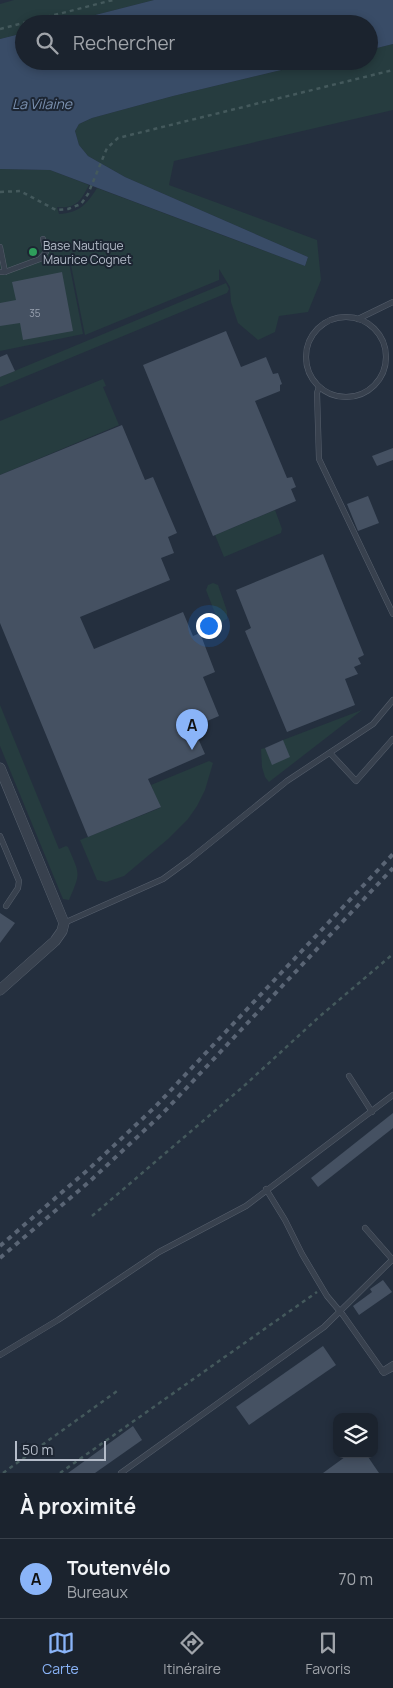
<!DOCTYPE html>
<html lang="fr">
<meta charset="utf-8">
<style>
body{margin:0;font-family:Manrope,sans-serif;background:#242b36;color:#f1f3f6}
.controls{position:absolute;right:15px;bottom:15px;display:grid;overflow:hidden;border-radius:10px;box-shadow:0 2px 8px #0003}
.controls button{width:45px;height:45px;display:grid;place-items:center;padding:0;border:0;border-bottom:1px solid #39404a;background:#1b232e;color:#f1f3f6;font:25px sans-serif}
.scale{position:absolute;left:15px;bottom:12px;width:91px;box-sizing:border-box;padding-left:5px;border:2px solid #b4bcc9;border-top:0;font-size:14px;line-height:18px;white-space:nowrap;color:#b4bcc9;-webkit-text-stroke:4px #1d2633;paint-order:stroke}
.you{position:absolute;left:208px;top:625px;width:18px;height:18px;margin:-12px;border:4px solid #fff;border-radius:50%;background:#1a73e8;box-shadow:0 0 0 8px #1a73e833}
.badge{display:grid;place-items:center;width:32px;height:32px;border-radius:50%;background:#8ab4f8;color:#111;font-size:16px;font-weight:700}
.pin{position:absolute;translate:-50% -41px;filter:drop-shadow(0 1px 2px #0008)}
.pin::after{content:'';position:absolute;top:26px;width:18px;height:15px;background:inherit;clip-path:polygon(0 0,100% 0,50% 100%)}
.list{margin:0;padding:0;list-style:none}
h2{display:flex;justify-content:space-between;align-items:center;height:65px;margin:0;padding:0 20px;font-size:21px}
h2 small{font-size:16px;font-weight:400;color:#a0a4aa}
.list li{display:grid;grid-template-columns:32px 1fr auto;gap:15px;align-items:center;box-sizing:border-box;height:80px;padding:0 20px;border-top:1px solid #39404a}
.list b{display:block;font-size:19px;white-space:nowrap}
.list p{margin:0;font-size:16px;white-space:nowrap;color:#a0a4aa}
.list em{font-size:16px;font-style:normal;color:#a0a4aa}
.icon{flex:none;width:28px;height:28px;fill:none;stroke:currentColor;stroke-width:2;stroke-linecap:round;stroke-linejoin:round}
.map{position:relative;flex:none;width:393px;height:1473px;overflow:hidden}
.search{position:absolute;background:#1b232e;box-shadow:0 2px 8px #0003;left:15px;right:15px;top:15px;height:55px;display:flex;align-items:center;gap:12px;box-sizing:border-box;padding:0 18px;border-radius:28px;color:#a0a4aa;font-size:19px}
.sheet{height:145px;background:#1b232e}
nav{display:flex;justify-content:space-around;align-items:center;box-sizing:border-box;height:70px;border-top:1px solid #39404a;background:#1b232e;font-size:14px;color:#a0a4aa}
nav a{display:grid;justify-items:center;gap:2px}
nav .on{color:#8ab4f8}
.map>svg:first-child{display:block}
.green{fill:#263c3f}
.water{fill:#394c67}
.building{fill:#455162}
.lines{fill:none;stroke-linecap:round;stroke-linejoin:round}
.service-casing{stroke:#565f6c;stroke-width:6}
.minor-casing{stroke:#565f6c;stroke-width:11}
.path{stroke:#44595c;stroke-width:2.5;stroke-dasharray:4 4;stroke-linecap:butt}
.service{stroke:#38414e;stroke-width:5}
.minor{stroke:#38414e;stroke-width:10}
.rail{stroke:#5a6575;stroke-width:4;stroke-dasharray:5 5;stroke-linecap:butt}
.leisure-dot{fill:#2e9e5b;stroke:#1d2633;stroke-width:2}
.labels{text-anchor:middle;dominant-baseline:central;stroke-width:4;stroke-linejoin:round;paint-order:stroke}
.number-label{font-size:10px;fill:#98a1af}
.poi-label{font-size:12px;fill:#b4bcc9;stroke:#1d2633;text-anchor:start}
.water-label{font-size:14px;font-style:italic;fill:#7c92b1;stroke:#1d2633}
</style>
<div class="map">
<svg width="393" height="1473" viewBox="0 0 393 1473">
<rect width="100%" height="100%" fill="#242f3e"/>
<g class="green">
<path d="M14 0H154L60 24H24V33L0 39V4Z"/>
<path d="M393 44V110L174 161 169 185 317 240 321 280 308 312 279 316 275 332 258 340 238 323 231 302 230 287 219 269V280L85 335 70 260 68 258 83 334 0 351V169L50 170 89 185C81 200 77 209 57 207L59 214C79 213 87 204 97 188L305 266 308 257 125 177 88 156 79 145 75 131 79 124 92 118 173 96 319 61H369V50Z"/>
<path d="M226 283 229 289 227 293 0 387V377Z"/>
<path d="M103 379 106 386 103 387 119 425 0 475V421Z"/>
<path d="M275 510 282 529 281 533 224 557 215 535Z"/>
<path d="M213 583 218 585 227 611V619L222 622 218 621 206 590 208 585Z"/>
<path d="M0 705 59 849 66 846 68 847C80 875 81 872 69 900L63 899 0 746Z"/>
<path d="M362 710 269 782 265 777 262 767 261 749 265 748 272 764 283 740Z"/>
<path d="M209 761 213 763 205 790 197 806 188 819 168 839 124 876 106 882 97 880 80 840 160 808 151 785Z"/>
</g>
<g class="water">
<path d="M154 0H393V44L369 50V24H60Z"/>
<path d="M24 33V61H319L173 96 92 118 79 124 75 131 79 145 88 156 125 177 308 257 305 266 50 170 0 169V39Z"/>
</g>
<g class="building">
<path d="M62 272 73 331 23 340 20 323 0 326V303L16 300 12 282Z"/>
<path d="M226 331 241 367 266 357 273 374 278 373 282 384 280 385V391L255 401 287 478 292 477 296 487 291 489 296 501 213 536 143 365Z"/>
<path d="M7 354 15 371 0 377V357Z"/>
<path d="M122 425 145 480 153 477 177 533 168 537 174 553 161 558 170 580 80 617 94 649 183 612 193 636 200 633 215 672 203 677 219 716 193 727 205 754 148 779 161 807 88 837 0 623V475Z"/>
<path d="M393 448V460L377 466 372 456Z"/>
<path d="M368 496 379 523 358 531 347 504Z"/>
<path d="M323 554 364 655 358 658 361 664 354 667 358 674 345 679 355 705 287 732 245 631 251 628 236 590Z"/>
<path d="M283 740 290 757 272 765 265 748Z"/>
<path d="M0 913 15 923 0 943Z"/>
<path d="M393 1113V1128L318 1187 311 1178Z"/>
<path d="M383 1280 392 1292 359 1315 353 1306 372 1292 370 1289Z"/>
<path d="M323 1346 336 1365 249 1425 236 1407Z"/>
<path d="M133 1426 142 1440 95 1473H68Z"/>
<path d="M349 1454H366L379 1473H323Z"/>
</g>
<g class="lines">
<defs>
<g id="service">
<path d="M0 247 5 272"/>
<path d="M0 272H5L40 259 46 252 43 239"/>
<circle cx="346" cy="357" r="40"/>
<path d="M358 319 393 302"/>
<path d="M319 387 317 393 319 459 393 614"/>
<path d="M330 753 356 781 393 739"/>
<path d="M0 836 19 881 18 888 6 906"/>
<path d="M64 923 163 879 189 860 287 781 373 724 393 700"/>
<path d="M349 1076 372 1112"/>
<path d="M266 1189 285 1220 302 1254 327 1296 343 1315 384 1373 393 1368"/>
<path d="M365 1228 393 1260"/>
<path d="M0 1355 58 1320 159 1252 246 1206 393 1095"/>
<path d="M382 1371 393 1364"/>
<path d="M121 1473 324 1327 393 1259"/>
</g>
<path id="minor" d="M0 768 64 923 62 931 55 941 0 990"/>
</defs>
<use href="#service" class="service-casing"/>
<use href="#minor" class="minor-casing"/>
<g class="path">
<path d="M0 29 113 0"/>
<path d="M0 192 20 191 56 210 68 209 81 204 88 194 107 148 118 138 393 70"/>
<path d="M92 1216 245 1085 319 1017 393 954"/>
<path d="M3 1473 120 1389"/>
<path d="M60 1473 317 1292"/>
</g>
<use href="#service" class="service"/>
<use href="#minor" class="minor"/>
<g class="rail">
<path d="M0 1246 90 1168 155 1107 393 854"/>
<path d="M0 1258 89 1182 163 1113 393 868"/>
</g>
</g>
<circle class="leisure-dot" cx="33" cy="252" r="5"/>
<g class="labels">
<g class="number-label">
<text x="35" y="313">35</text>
</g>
<g class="poi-label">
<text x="43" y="245">Base Nautique<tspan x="43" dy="14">Maurice Cognet</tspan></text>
</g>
<g class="water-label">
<text x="42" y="103">La Vilaine</text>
</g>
</g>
</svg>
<div class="controls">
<button><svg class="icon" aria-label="layers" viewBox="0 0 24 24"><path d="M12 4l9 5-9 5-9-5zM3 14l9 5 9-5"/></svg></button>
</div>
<div class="scale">50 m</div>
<div class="you"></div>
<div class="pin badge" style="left:192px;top:750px">A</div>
<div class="search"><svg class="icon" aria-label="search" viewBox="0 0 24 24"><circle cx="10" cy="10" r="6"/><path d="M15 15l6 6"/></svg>Rechercher</div>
</div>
<section class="sheet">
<h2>À proximité<small></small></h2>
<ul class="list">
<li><span class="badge">A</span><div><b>Toutenvélo</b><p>Bureaux</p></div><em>70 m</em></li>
</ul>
</section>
<nav>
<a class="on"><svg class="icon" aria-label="map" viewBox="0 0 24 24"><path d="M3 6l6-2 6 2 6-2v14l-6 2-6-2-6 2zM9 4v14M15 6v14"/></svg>Carte</a>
<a><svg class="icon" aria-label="directions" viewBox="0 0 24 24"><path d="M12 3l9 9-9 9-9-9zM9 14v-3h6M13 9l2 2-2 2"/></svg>Itinéraire</a>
<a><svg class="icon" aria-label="saved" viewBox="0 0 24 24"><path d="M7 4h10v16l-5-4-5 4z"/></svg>Favoris</a>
</nav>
